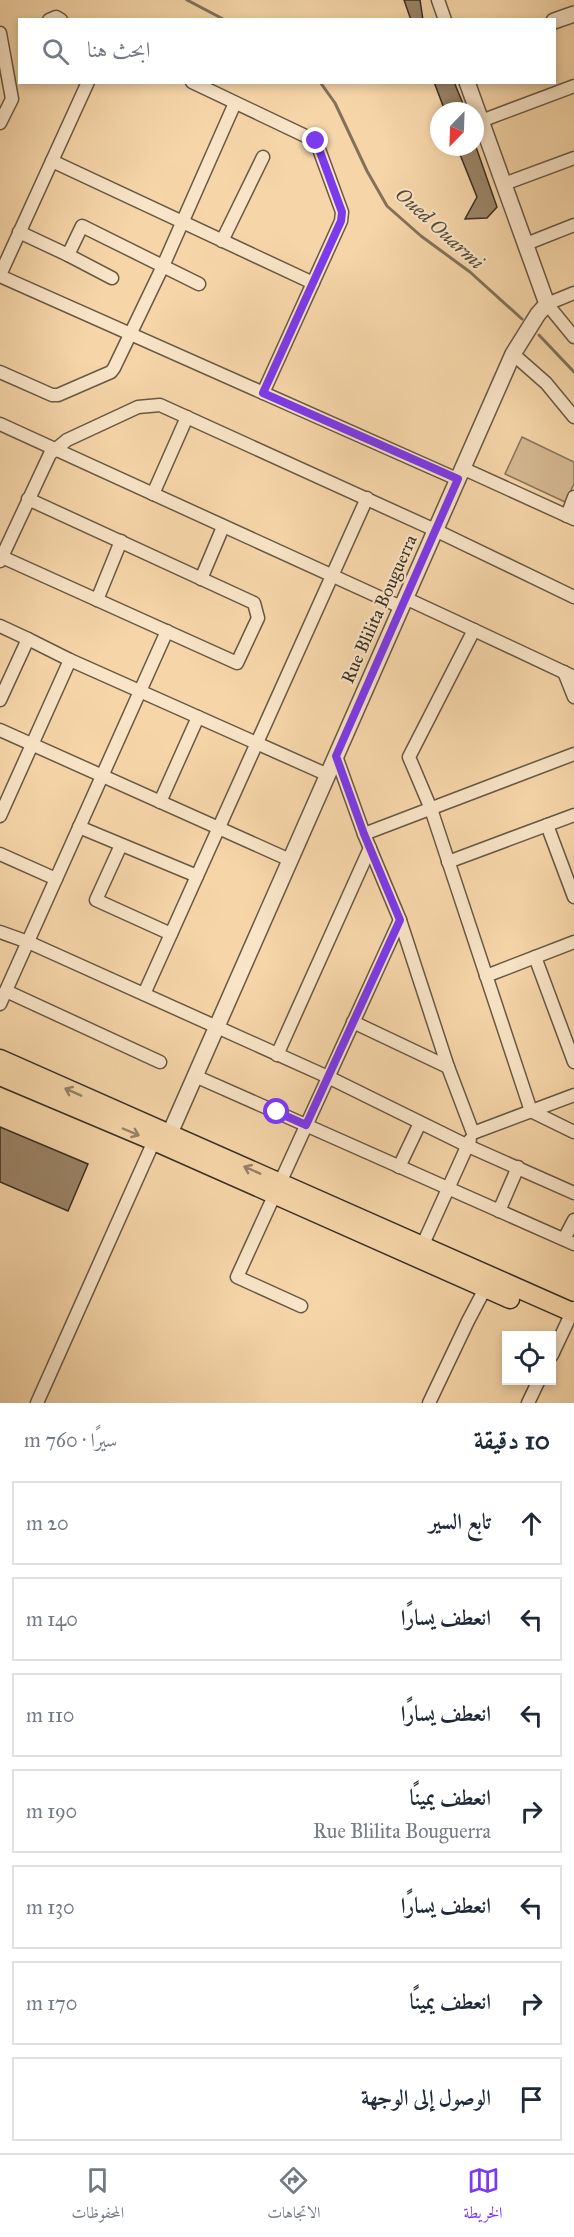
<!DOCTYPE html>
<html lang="ar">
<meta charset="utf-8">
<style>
body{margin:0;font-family:"IM FELL Great Primer",Amiri,serif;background:#f2f2f3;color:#1f2937;direction:rtl}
.controls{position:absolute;right:18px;bottom:18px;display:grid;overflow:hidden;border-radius:0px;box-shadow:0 3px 9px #0003}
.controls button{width:54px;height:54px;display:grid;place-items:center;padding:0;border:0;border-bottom:2px solid #e0e1e3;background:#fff;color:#1f2937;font:30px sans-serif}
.compass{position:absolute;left:430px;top:102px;width:54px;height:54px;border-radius:50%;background:#fff;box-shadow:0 3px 9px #0003;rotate:203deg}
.stop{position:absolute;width:18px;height:18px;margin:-14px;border:4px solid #7c3aed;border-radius:50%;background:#fff}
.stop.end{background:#7c3aed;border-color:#fff;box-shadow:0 2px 6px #0008}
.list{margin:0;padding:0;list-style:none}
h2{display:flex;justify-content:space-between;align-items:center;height:78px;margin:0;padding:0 24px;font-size:26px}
h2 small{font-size:20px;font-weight:400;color:#747a83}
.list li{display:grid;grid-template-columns:39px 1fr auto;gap:18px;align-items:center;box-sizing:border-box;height:84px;margin:0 12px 12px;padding:0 12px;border:2px solid #e0e1e3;border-radius:0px}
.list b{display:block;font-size:22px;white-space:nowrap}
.list p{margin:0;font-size:20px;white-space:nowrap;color:#747a83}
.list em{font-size:20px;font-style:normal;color:#747a83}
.icon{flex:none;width:33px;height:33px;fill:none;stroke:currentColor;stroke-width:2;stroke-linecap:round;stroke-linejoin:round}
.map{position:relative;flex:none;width:574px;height:1403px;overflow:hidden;direction:ltr}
.search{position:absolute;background:#fff;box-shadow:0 3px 9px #0003;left:18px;right:18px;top:18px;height:66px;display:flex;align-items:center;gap:15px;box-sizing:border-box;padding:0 21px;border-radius:0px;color:#747a83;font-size:22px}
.sheet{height:750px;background:#fff}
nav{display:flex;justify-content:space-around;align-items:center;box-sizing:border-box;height:84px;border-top:2px solid #e0e1e3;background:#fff;font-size:16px;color:#747a83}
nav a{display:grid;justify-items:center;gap:3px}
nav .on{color:#7c3aed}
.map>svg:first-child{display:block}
.green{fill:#d6b992;stroke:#87745a;stroke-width:1.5}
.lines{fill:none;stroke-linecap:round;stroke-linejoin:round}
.stream{stroke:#837158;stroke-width:3}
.building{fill:#9b8569;stroke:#382e23;stroke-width:1.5}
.minor-casing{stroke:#685844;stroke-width:15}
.tertiary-casing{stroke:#685844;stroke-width:18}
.primary-casing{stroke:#382e23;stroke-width:21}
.minor{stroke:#f9e4c7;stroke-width:12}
.tertiary{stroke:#f9e4c7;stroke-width:15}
.primary{stroke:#f6d6a9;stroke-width:18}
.oneway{stroke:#978266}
.route{stroke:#7c3aed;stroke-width:8}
.labels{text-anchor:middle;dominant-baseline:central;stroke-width:4.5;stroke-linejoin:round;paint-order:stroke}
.street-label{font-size:18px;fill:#382e23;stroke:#f9e4c7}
.water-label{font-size:20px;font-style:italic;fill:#574a39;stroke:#f9e4c7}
</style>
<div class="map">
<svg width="574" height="1403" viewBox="0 0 574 1403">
<rect width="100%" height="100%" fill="#f6d6a9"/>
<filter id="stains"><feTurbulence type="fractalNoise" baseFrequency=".00333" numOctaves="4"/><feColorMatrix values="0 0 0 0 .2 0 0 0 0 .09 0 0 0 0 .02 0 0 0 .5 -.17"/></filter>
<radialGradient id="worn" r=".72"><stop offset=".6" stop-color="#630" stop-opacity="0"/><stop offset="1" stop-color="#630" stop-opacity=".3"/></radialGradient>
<path class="green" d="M522 437 574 462V484L565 502 505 474Z"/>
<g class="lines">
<g class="stream">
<path d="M187 0 225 20"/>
<path d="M320 82 335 103 367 171 387 206 421 236 470 272 522 319"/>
<path d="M539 335 574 372"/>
</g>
</g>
<g class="building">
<path d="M404 0H420L423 20H411Z"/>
<path d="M434 82H454L466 111H445Z"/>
<path d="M457 147H476L497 207 487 218 465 219 477 197Z"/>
<path d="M0 1127 88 1164 68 1211 0 1182Z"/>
</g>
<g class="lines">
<defs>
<g id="minor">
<path d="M438 0 445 20"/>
<path d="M49 20 56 17 61 20"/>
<path d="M0 33 12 99 0 123"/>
<path d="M192 82 316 141 342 212 341 221 263 393"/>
<path d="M481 121 574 86"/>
<path d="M52 161 313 283"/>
<path d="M504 184 574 158"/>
<path d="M19 232 68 255 82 226 199 284"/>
<path d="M222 241 263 157"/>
<path d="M526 244 574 225"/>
<path d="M68 255 112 278"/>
<path d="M0 275 88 82"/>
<path d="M0 276 457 479"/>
<path d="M574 293 547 304 574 337"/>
<path d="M513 354 546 383 574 417"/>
<path d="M0 372 52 395H58L111 372 114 368 163 266 235 103"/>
<path d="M0 424 401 607"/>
<path d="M462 468 574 519"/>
<path d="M153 494 187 417"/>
<path d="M567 516 574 497"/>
<path d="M2 557 237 663 258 618 254 603 28 499"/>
<path d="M0 561 50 454 67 440 138 407 160 405 435 530 574 597"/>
<path d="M201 579 223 527"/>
<path d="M405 598 474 630 409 757 431 809 531 1111 574 1132"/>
<path d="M97 600 121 541"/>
<path d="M0 626 28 639"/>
<path d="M474 630 574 677"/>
<path d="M564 672 574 697"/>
<path d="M0 700 28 639 70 660 328 775"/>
<path d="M0 730 290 860"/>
<path d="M336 756 364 834 400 920 448 1067 473 1133 574 1095"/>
<path d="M160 802 198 717"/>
<path d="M0 816 70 660"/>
<path d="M547 825 574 897"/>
<path d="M79 827 197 876"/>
<path d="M364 834 574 754"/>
<path d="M121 845 96 900 171 934"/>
<path d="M0 854 56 879"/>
<path d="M448 862 574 815"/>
<path d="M0 932 28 942 328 1077 468 1146 574 1193"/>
<path d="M535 957 574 1062"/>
<path d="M486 976 574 942"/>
<path d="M6 991 160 1062"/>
<path d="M144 994 367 498"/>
<path d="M0 1004 167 631"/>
<path d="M353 1022 448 1067"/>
<path d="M277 1055 370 848"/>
<path d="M195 1076 574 1244"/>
<path d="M399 1167 420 1123"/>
<path d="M499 1211 518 1167"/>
<path d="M564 1239 574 1220"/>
<path d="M419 1253 470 1140"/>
<path d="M301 1306 237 1277 400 920"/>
<path d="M552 1355 574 1308"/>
<path d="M37 1403 154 1141"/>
<path d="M429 1403 468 1321 488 1283"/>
<path d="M528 1403 539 1380"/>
</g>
<g id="tertiary">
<path d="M554 21 574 14"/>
<path d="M161 1138 170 1133 513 354 538 314 547 304 467 82"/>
</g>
<g id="primary">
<path d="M0 1059 574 1313"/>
<path d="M0 1076 154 1141 510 1299"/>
</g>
</defs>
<use href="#minor" class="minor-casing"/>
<use href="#tertiary" class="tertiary-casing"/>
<use href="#primary" class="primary-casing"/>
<use href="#minor" class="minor"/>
<use href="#tertiary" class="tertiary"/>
<use href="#primary" class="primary"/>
</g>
<defs><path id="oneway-shaft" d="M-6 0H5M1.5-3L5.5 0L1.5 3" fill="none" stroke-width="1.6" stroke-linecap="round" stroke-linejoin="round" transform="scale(1.5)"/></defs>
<g class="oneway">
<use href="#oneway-shaft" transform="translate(73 1092) rotate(-156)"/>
<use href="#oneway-shaft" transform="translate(131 1132) rotate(23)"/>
<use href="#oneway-shaft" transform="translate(252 1170) rotate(-156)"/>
</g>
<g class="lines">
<path class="route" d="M277 1112 306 1125 400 920 364 834 336 756 458 479 263 393 341 221 342 212 316 141"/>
</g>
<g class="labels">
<g class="street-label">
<text transform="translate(379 609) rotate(-66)">Rue Blilita Bouguerra</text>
</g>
<g class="water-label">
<text transform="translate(440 228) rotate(42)">Oued Ouarmi</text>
</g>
</g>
<rect width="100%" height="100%" filter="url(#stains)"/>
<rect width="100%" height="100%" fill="url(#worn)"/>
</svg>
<div class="controls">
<button><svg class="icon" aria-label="locate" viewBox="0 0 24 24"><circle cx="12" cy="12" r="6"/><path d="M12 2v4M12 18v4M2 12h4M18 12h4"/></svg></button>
</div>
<svg class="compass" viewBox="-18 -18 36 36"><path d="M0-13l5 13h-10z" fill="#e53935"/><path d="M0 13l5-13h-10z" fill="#747a83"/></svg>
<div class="stop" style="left:277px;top:1112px"></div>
<div class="stop end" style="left:316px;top:141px"></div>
<div class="search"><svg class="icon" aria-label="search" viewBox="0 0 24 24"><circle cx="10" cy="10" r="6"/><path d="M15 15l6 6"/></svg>ابحث هنا</div>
</div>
<section class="sheet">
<h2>10 دقيقة<small>سيرًا · 760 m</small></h2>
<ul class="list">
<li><svg class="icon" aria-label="ahead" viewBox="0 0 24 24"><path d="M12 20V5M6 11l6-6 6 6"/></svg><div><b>تابع السير</b></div><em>20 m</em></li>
<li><svg class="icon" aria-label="left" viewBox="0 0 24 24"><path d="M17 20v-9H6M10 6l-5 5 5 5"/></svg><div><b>انعطف يسارًا</b></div><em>140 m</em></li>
<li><svg class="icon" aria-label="left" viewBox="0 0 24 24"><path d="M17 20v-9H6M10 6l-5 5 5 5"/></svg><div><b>انعطف يسارًا</b></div><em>110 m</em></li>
<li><svg class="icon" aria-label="right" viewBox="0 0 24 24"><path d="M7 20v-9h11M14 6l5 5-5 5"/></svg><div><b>انعطف يمينًا</b><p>Rue Blilita Bouguerra</p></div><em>190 m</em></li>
<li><svg class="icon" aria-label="left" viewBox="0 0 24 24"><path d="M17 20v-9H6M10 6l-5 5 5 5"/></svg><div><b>انعطف يسارًا</b></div><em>130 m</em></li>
<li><svg class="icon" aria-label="right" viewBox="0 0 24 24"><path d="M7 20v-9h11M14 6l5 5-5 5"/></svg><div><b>انعطف يمينًا</b></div><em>170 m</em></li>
<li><svg class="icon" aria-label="arrive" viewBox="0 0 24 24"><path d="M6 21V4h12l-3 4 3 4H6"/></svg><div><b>الوصول إلى الوجهة</b></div></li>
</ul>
</section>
<nav>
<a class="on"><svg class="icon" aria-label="map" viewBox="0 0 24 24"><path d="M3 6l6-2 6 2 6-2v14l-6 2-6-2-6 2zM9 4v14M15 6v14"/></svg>الخريطة</a>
<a><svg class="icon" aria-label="directions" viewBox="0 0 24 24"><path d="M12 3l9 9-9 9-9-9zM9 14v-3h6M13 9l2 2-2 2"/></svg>الاتجاهات</a>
<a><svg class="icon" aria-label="saved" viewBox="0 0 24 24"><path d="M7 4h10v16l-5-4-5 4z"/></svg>المحفوظات</a>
</nav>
